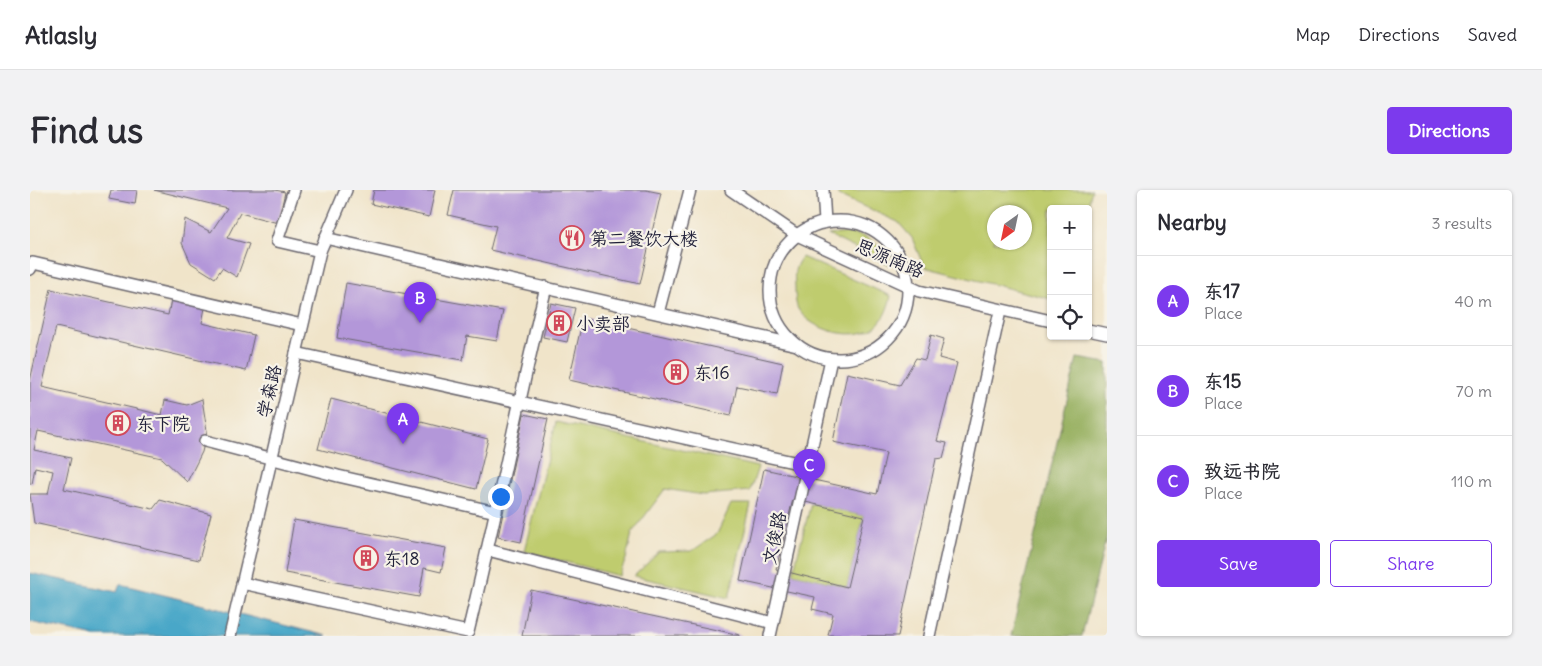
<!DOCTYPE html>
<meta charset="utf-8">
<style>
body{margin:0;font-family:Delius,"LXGW WenKai TC",sans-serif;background:#f2f2f3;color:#2b2b33}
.controls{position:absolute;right:15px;top:15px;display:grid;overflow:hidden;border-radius:5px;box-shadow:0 1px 4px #0004}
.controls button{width:45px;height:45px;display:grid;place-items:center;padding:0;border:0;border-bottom:1px solid #e1e1e2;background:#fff;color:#2b2b33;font:25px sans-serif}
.compass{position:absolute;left:957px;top:15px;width:45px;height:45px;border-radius:50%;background:#fff;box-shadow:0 1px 4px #0004;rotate:213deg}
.you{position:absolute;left:470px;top:306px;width:18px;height:18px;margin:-12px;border:4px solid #fff;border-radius:50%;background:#1a73e8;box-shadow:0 0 0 8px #1a73e833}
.badge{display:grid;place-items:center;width:32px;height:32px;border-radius:50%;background:#7c3aed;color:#fff;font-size:16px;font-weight:700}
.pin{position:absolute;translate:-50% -41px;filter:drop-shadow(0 1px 2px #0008)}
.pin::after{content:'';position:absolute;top:26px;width:18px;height:15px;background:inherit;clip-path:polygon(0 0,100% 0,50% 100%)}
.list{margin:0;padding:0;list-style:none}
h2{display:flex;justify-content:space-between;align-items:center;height:65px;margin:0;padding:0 20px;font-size:21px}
h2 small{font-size:16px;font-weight:400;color:#7c7c81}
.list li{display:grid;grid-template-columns:32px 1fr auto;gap:15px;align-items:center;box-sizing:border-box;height:90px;padding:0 20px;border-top:1px solid #e1e1e2}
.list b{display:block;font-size:19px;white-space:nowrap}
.list p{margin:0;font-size:16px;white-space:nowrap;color:#7c7c81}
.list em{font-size:16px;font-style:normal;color:#7c7c81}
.actions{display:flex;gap:10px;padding:15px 20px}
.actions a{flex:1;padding:11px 0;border:1px solid #7c3aed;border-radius:5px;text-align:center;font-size:18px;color:#7c3aed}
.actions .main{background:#7c3aed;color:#fff}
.icon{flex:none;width:28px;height:28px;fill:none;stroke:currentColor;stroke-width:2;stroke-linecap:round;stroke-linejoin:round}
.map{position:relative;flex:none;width:1077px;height:446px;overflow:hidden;border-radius:5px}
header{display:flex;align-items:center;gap:30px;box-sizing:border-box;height:70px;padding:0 25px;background:#fff;border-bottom:1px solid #e1e1e2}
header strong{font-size:24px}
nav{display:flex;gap:28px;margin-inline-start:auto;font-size:18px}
.intro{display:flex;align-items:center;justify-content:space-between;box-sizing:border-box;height:120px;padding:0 30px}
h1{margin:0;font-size:35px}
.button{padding:12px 22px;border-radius:5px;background:#7c3aed;color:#fff;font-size:18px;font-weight:700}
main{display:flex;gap:30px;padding:0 30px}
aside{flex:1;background:#fff;border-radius:5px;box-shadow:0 1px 4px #0004}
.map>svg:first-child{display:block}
.green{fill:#bfcc6e;stroke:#707754;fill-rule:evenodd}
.forest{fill:#97b061;stroke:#5c694e}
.water{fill:#4aa7c8;stroke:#366482}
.building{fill:#b397d9;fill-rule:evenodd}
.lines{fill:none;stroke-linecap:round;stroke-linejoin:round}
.lane-casing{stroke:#6a666d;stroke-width:14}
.lane{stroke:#fff;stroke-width:11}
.labels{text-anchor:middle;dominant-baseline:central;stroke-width:4.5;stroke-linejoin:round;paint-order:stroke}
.poi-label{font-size:18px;fill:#22223b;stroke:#f7f3e8;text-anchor:start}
.street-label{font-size:18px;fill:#22223b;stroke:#f7f3e8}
</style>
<header>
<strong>Atlasly</strong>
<nav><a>Map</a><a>Directions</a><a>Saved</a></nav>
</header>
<div class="intro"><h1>Find us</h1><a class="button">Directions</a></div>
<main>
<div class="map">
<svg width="1077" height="446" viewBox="0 0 1077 446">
<rect width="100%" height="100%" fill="#f7f3e8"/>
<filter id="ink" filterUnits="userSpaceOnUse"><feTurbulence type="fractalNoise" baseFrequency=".02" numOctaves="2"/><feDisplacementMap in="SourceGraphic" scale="10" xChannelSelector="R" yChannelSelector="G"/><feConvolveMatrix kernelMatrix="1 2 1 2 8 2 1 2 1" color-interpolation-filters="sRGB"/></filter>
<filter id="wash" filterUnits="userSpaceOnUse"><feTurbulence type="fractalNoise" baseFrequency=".0096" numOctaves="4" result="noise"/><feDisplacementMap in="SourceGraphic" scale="20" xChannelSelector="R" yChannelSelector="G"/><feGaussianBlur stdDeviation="1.12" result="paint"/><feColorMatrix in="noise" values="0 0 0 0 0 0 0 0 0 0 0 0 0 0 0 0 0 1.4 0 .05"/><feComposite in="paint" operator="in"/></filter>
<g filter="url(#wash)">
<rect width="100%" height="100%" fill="#f0e4c9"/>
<g class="green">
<path d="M808 0H1062L1057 19H1021V109L894 77 882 48 868 32 808 5ZM994 22V52H964V22Z"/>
<path d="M817 43C837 44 846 53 859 67V75L798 45Z"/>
<path d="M772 67 861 106C859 115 855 127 848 134 829 154 781 141 768 119 765 113 765 102 765 96 764 83 764 77 772 67Z"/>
<path d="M526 232 728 277 720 301 673 305 635 299 602 343 596 369 589 386 494 361Z"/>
<path d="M781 313 834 326 817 397 763 383Z"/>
<path d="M701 314H721L699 408 604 386 629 362 662 361 687 344Z"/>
</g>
<path class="forest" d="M1047 168 1077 173V345L1052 446H981Z"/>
<path class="water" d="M0 383 87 402 90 394 297 446H65L0 432Z"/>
<g id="blocks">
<g class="building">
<path d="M81 0H107L105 14 79 9Z"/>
<path d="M124 0H245L255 2 248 33 210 23 197 48 219 54 207 87 192 78 185 88 161 73 152 53 155 29 181 42 197 18Z"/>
<path d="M344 0H405L399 27 341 14Z"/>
<path d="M424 0H616L631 3 610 94 460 60 466 36 418 25Z"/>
<path d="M316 93 473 121 467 151 437 146 433 170 307 148Z"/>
<path d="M21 99 138 125 141 110 175 118 172 133 224 145 216 181 26 137 12 197 132 225 135 210 157 215 172 209 177 241 172 262 157 292 132 268 8 241 4 260 41 268 34 299 123 319 130 310 181 324 169 370 4 333 0 304H18L23 281 5 277 2 294 0 293V191Z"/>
<path d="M521 113 545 118 537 152 513 147Z"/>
<path d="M553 128 753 173 747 204 707 196 701 226 539 190Z"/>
<path d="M901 145 914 149 909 168 927 173 907 251 917 253 913 268 906 269 868 446 798 445 803 424 782 419 785 407 710 391 734 279 847 304 856 263 803 252 817 183 870 195 886 168 895 170ZM763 309 834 326 817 397 746 379Z"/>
<path d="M301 209 458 249 446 299 288 259Z"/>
<path d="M494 224 518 229 491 352 468 347Z"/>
<path d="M264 330 416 358 411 382 394 378 389 407 255 383Z"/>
<path d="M501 400 710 445V446H492Z"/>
</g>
</g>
</g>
<g filter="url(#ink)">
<use href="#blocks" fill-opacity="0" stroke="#6a666d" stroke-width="1"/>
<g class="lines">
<defs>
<g id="lane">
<path d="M264 0 247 51 290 61"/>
<path d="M701 0 767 45 889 101 1021 131"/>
<path d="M793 0 795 32"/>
<circle cx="809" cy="100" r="69"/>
<path d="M295 48 767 155"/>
<path d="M0 79 3 73 272 135"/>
<path d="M628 123 660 0"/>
<path d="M1058 140 1077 144"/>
<path d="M266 163 777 275"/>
<path d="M175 251 308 286 466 322"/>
<path d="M458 360 743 433"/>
<path d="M212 393 438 442C466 327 488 212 516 97"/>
<path d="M200 446 290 61 316 0"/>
<path d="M740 446 801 169"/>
<path d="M899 446 970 121"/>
</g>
</defs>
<use href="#lane" class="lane-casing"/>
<use href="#lane" class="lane"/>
</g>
</g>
<defs>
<symbol id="restaurant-ring" viewBox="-11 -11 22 22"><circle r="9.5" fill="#f7f3e8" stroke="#d1495b" stroke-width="1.5"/><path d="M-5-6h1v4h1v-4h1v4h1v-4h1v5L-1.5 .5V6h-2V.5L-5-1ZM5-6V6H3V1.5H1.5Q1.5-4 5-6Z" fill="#d1495b"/></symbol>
<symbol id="building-ring" viewBox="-11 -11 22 22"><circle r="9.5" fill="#f7f3e8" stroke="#d1495b" stroke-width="1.5"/><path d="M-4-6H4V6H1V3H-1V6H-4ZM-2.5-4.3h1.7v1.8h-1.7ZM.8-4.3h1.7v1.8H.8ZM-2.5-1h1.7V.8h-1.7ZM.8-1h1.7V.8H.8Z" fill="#d1495b"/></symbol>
</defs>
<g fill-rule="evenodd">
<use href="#restaurant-ring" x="528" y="34" width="28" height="28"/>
<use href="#building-ring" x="515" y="119" width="28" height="28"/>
<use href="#building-ring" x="632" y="168" width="28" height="28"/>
<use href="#building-ring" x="74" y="219" width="28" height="28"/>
<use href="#building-ring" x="322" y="354" width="28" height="28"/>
</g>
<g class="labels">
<g class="poi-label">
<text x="560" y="48">第二餐饮大楼</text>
<text x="546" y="133">小卖部</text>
<text x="664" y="182">东16</text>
<text x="106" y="233">东下院</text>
<text x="354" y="368">东18</text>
</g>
<g class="street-label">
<text transform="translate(860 68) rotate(23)">思源南路</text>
<text transform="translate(239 201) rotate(-77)">学森路</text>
<text transform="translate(744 348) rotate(-78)">文俊路</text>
</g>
</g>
</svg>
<div class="controls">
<button>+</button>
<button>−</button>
<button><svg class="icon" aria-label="locate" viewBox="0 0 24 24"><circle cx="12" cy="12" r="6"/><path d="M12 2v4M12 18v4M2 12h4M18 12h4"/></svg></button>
</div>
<svg class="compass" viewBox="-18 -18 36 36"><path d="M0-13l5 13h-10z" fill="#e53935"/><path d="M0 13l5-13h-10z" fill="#7c7c81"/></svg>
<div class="you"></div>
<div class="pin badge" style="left:373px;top:254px">A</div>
<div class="pin badge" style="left:390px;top:133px">B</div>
<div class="pin badge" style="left:779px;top:300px">C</div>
</div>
<aside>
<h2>Nearby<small>3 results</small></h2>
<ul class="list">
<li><span class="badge">A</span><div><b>东17</b><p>Place</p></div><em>40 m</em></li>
<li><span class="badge">B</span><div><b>东15</b><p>Place</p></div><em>70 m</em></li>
<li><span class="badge">C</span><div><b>致远书院</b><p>Place</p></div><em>110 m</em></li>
</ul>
<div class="actions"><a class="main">Save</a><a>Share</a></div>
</aside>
</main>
